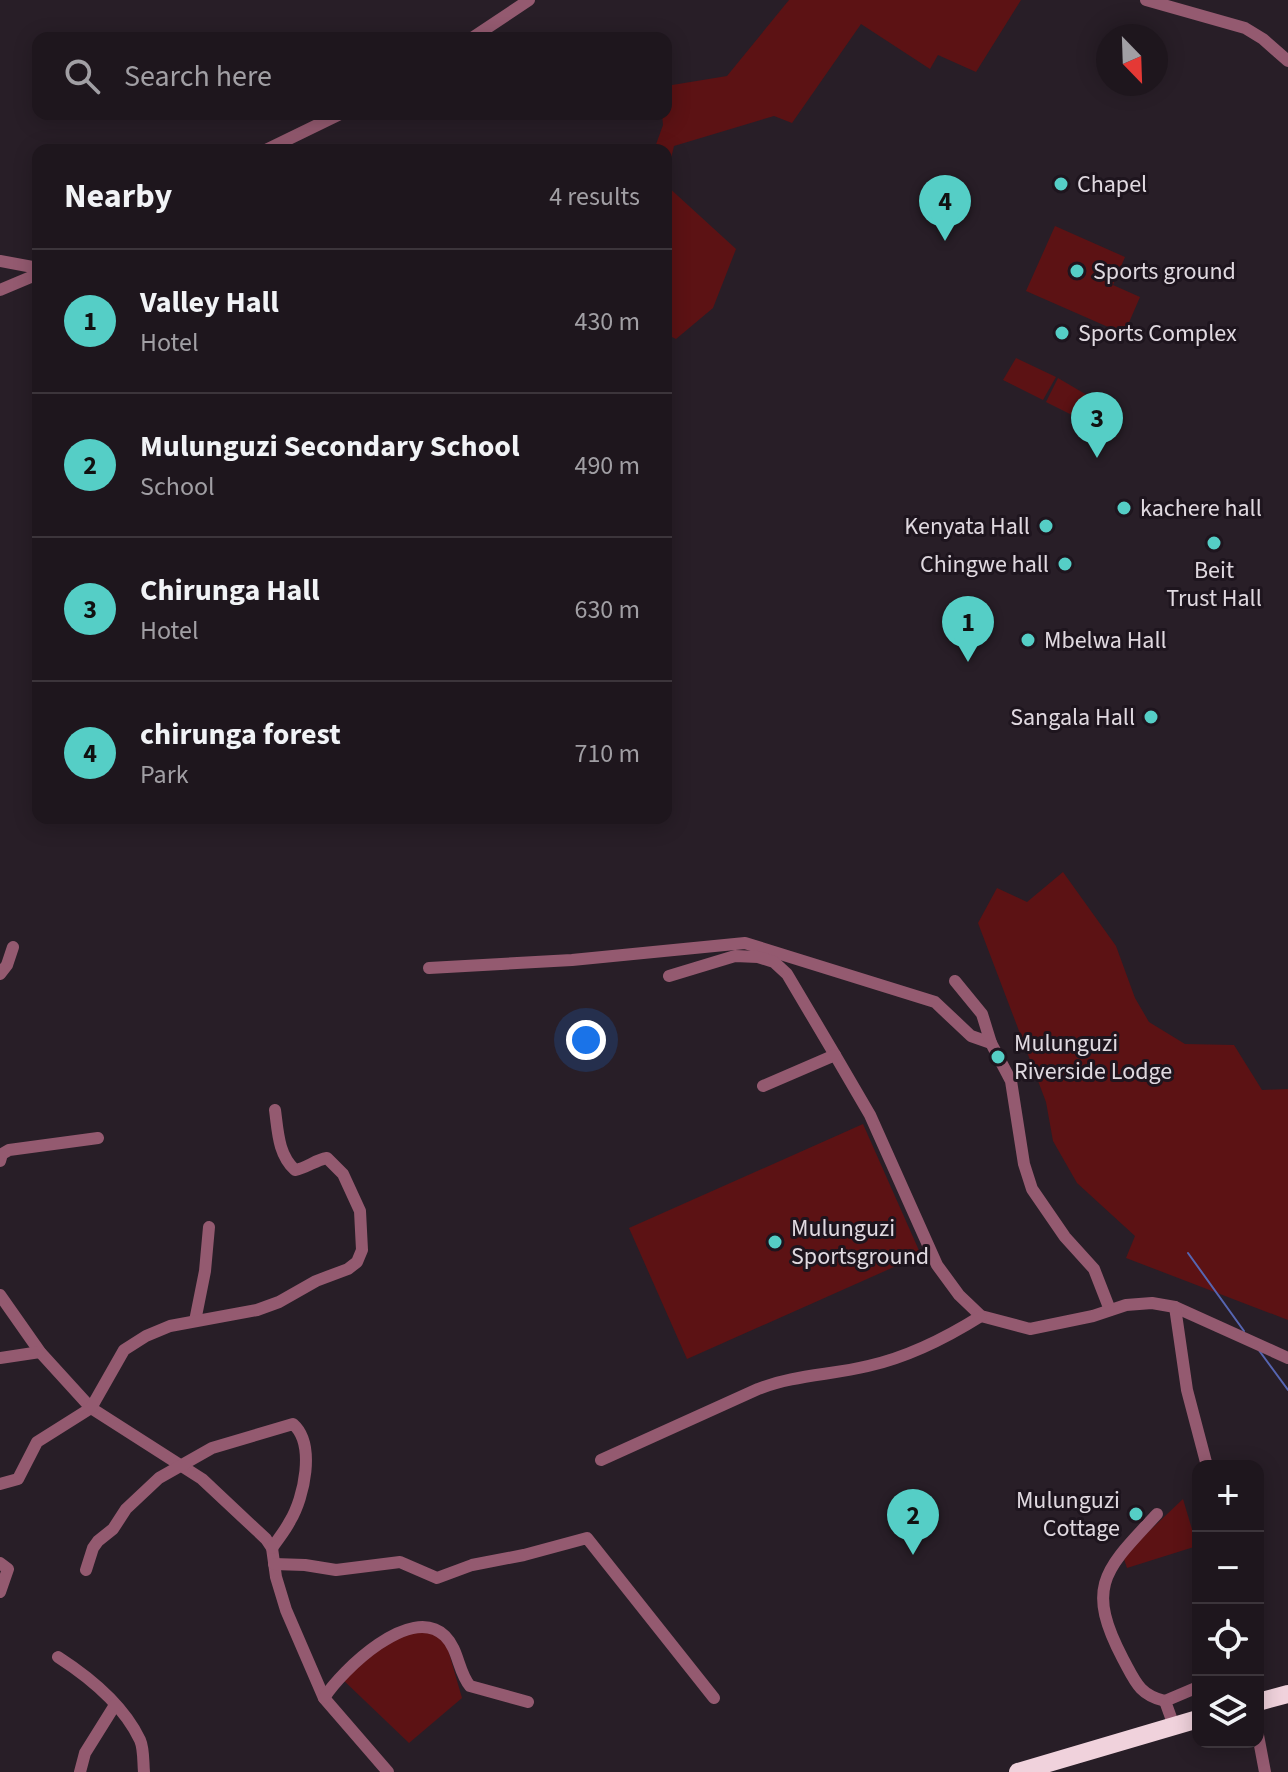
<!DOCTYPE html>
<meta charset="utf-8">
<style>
body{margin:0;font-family:"Source Sans 3",sans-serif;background:#261f26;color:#f1f3f6}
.controls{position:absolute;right:24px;bottom:24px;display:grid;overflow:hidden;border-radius:16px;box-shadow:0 4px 20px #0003}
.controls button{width:72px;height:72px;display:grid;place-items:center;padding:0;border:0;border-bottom:2px solid #3c353b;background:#1e161d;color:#f1f3f6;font:40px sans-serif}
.compass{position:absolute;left:1096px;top:24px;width:72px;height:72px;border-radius:50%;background:#1e161d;box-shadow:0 4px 20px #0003;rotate:157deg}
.you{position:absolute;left:586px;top:1040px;width:28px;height:28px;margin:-20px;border:6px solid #fff;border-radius:50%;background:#1a73e8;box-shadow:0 0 0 12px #1a73e833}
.badge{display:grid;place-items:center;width:52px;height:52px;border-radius:50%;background:#55cec6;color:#111;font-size:26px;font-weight:700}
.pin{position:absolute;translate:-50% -66px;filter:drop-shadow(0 2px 4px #0008)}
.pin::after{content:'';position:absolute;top:42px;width:28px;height:24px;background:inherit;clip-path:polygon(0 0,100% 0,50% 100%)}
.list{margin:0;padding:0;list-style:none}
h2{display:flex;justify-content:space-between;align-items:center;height:104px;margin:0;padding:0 32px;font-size:34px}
h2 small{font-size:26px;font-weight:400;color:#a19fa4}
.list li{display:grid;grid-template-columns:52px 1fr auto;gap:24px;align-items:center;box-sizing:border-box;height:144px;padding:0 32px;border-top:2px solid #3c353b}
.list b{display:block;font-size:30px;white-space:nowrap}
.list p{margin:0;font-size:26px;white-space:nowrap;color:#a19fa4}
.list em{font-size:26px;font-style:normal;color:#a19fa4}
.icon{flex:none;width:44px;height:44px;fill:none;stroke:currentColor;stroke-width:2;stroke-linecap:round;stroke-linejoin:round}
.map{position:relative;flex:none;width:1288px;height:1772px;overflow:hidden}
.search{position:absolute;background:#1e161d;box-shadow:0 4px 20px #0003;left:32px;top:32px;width:640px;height:88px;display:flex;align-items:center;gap:20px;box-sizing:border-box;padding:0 28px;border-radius:16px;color:#a19fa4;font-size:30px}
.panel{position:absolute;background:#1e161d;box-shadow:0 4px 20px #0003;left:32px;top:144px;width:640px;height:680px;border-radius:16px}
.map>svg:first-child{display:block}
.green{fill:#5c1214}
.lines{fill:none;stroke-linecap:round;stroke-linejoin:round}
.stream{stroke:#5665b1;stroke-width:2}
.minor{stroke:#945a70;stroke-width:12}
.highway{stroke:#f0d2dc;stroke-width:18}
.poi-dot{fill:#55cec6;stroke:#1e151e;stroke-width:3}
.labels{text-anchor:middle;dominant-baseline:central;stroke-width:6;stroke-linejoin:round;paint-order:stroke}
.poi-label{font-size:24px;fill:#e0d9e0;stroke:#1e151e;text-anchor:start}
</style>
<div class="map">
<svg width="1288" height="1772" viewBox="0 0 1288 1772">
<rect width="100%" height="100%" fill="#281e27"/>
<g class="green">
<path d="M789 0H1021L976 72 938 55 930 69 861 24 792 123 774 116 674 146 666 179V150H654L663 125 662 114H666V86L727 76Z"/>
<path d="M666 185 736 249 713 308 676 339 666 334Z"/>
<path d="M1055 226 1125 257 1113 285 1140 297 1124 334 1026 291Z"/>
<path d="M1016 358 1056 377 1043 400 1003 380Z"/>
<path d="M1058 378 1097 401 1086 422 1046 402Z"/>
<path d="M1063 872 1116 946 1135 998 1149 1022 1185 1044 1234 1045 1262 1090 1288 1089V1320L1126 1258 1135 1236 1077 1183 1053 1141 1046 1102 978 923 997 888 1027 902Z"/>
<path d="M863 1124 921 1255 687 1359 629 1228Z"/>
<path d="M1183 1499 1197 1546 1127 1568 1123 1556Z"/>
<path d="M426 1628 445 1639 462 1698 409 1743 339 1676 392 1638Z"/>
</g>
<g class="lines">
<g class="stream">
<path d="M1188 1253 1244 1331"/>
<path d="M1258 1349 1288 1390"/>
</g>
<g class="minor">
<path d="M1146 0 1245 28 1263 39 1288 61"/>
<path d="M472 38 529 0"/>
<path d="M266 150 340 114"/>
<path d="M0 261 38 268"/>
<path d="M0 290 38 274"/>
<path d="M429 968 572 960 745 943 935 1002 971 1036 991 1043 1011 1081 1024 1164 1032 1189 1065 1237 1094 1269 1110 1310"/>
<path d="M0 974 7 965 13 947"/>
<path d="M669 976 735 956 758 957 774 962 787 974 835 1055"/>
<path d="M955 981 982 1014 991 1043"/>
<path d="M763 1086 835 1055 870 1115 937 1265 959 1295 981 1316 1030 1329 1093 1316 1126 1305 1152 1303 1175 1307 1288 1358"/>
<path d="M0 1161 2 1154 9 1150 98 1138"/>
<path d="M0 1295 40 1352 91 1408 202 1479 266 1539 272 1548 276 1577 286 1610 324 1698 388 1772"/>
<path d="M1175 1307 1187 1390 1207 1466"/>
<path d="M195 1321 205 1271 209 1227"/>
<path d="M0 1358 40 1352"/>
<path d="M601 1460 758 1389C794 1375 831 1375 868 1366 909 1357 946 1338 981 1316"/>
<path d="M0 1484 18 1479 37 1442 91 1408 124 1350 146 1336 170 1326 257 1310 279 1302 316 1281 348 1269 357 1262 362 1250 360 1211 343 1174 327 1158C315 1160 307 1168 295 1170 278 1154 278 1132 275 1110"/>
<path d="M1157 1514C1106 1569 1084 1585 1123 1659 1135 1681 1139 1695 1165 1701"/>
<path d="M0 1563 8 1569 0 1592"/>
<path d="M274 1564 305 1565 336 1570 400 1562 437 1578 472 1565 524 1555 587 1538 714 1698"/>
<path d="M86 1570 93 1548 98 1541 113 1529 126 1509 159 1478 212 1448 293 1424C316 1444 304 1498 290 1521 285 1531 278 1539 272 1548"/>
<path d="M58 1657C89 1677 124 1706 140 1740 144 1749 143 1762 144 1772"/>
<path d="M324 1698C342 1670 411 1603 445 1636 459 1650 458 1672 470 1686L528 1702"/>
<path d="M1174 1726 1165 1701 1198 1687"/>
<path d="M1258 1735 1265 1772"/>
<path d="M80 1772 85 1753 115 1705"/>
</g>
<g class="highway">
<path d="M1258 1702 1288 1694"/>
<path d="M1018 1772 1198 1719"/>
</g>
</g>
<g class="poi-dot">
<circle cx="1061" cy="184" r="8"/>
<circle cx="1077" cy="271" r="8"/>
<circle cx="1062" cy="333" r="8"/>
<circle cx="1124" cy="508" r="8"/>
<circle cx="1046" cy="526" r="8"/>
<circle cx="1214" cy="543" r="8"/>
<circle cx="1065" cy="564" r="8"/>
<circle cx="1028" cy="640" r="8"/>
<circle cx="1151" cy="717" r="8"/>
<circle cx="998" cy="1057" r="8"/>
<circle cx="775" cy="1242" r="8"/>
<circle cx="1136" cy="1514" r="8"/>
</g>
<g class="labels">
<g class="poi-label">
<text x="1077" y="184">Chapel</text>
<text x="1093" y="271">Sports ground</text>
<text x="1078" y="333">Sports Complex</text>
<text x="1140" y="508">kachere hall</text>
<text x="1030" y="526" text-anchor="end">Kenyata Hall</text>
<text x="1049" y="564" text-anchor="end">Chingwe hall</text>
<text x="1214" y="570" text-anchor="middle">Beit<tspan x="1214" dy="28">Trust Hall</tspan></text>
<text x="1044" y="640">Mbelwa Hall</text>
<text x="1135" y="717" text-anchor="end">Sangala Hall</text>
<text x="1014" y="1043">Mulunguzi<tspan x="1014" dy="28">Riverside Lodge</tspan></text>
<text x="791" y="1228">Mulunguzi<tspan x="791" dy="28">Sportsground</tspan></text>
<text x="1120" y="1500" text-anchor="end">Mulunguzi<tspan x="1120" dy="28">Cottage</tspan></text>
</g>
</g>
</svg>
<div class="controls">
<button>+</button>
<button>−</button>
<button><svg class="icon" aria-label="locate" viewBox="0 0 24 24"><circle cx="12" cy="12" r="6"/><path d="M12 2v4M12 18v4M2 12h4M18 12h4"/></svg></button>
<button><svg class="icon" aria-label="layers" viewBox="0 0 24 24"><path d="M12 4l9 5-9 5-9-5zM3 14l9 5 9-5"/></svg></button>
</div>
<svg class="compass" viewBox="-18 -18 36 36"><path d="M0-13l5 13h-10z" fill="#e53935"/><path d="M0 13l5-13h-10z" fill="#a19fa4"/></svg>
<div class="you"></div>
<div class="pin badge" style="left:968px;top:662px">1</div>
<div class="pin badge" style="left:913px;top:1555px">2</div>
<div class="pin badge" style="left:1097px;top:458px">3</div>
<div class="pin badge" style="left:945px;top:241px">4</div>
<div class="search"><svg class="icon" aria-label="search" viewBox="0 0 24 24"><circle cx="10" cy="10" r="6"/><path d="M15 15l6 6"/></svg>Search here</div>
<section class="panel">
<h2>Nearby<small>4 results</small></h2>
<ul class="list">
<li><span class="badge">1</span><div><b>Valley Hall</b><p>Hotel</p></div><em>430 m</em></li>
<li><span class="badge">2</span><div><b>Mulunguzi Secondary School</b><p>School</p></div><em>490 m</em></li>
<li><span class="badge">3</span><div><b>Chirunga Hall</b><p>Hotel</p></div><em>630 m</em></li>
<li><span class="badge">4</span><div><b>chirunga forest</b><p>Park</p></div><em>710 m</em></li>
</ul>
</section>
</div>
